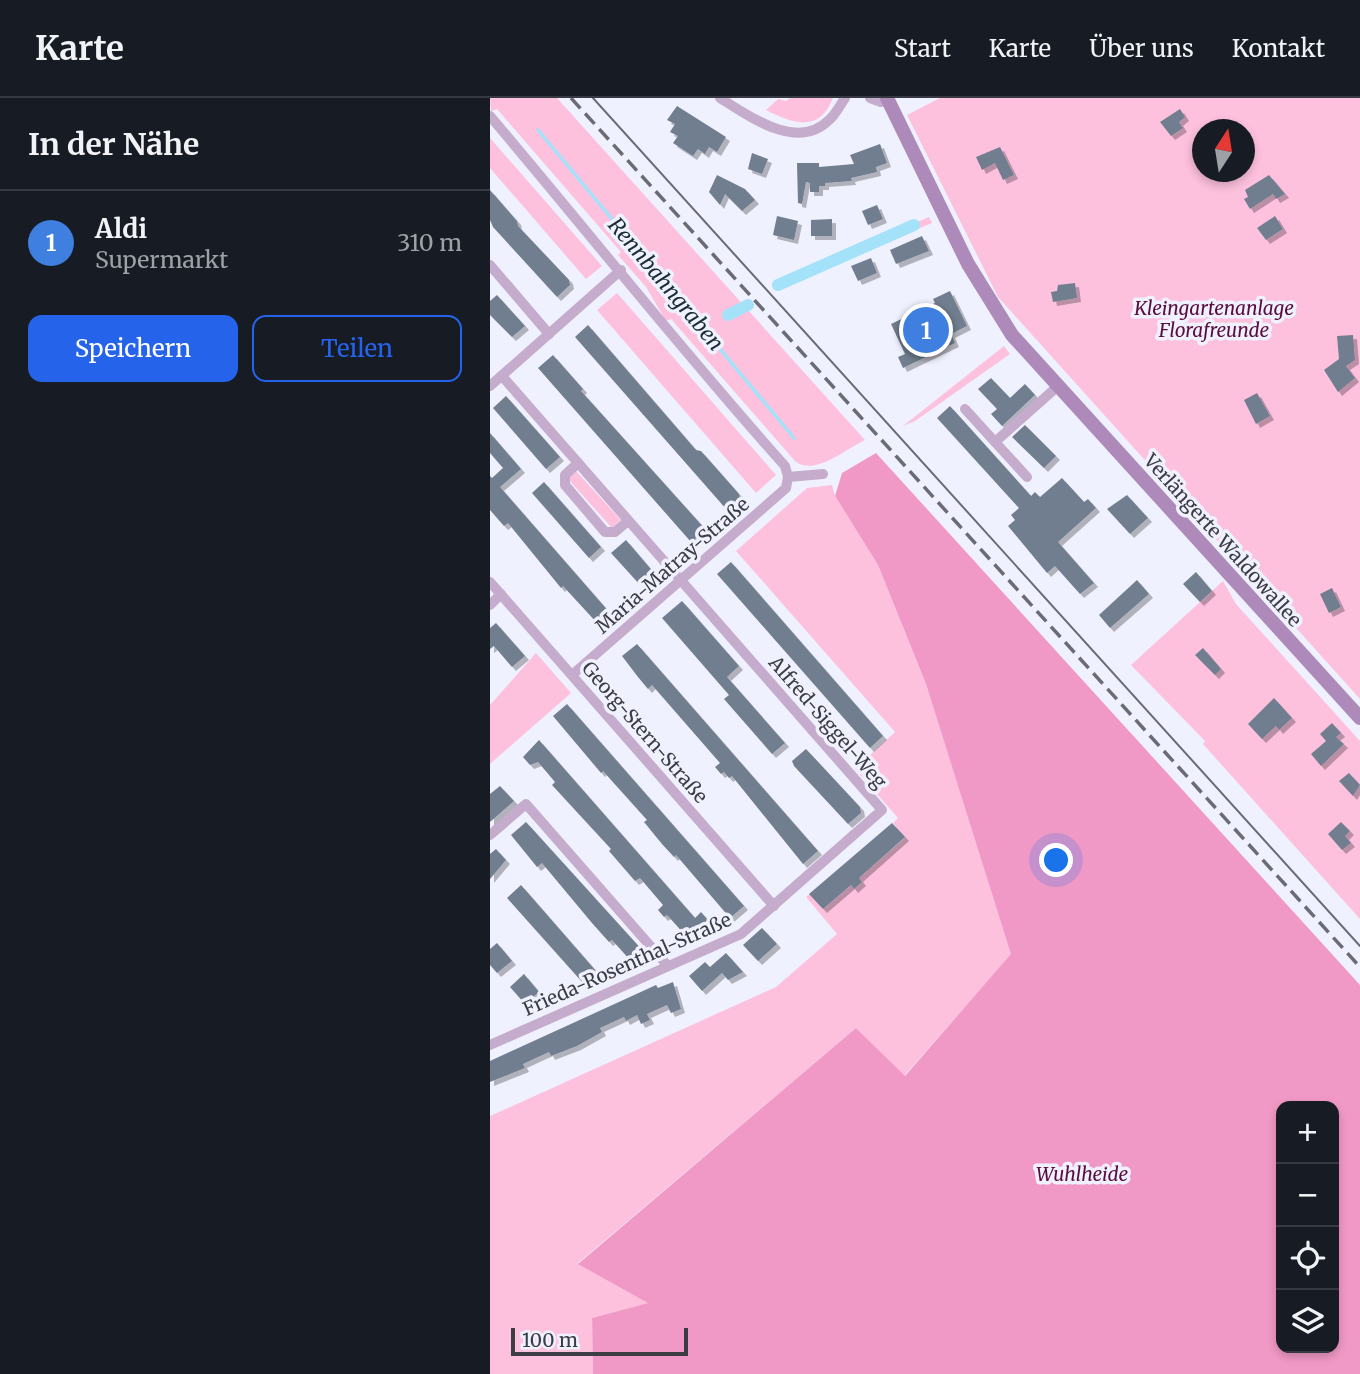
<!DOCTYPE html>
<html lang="de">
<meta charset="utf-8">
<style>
body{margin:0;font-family:Merriweather,serif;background:#242831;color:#f1f3f6}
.controls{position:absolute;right:21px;bottom:21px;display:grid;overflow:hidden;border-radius:14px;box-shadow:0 4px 10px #0003}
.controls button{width:63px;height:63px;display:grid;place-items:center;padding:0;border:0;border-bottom:2px solid #363941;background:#171b24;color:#f1f3f6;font:35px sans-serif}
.compass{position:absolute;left:702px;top:21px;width:63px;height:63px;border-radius:50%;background:#171b24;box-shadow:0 4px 10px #0003;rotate:12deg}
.scale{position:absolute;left:21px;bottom:18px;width:177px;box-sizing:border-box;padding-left:7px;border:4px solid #3c3c45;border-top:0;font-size:19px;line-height:24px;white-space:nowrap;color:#3c3c45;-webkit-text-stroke:5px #f0f1fe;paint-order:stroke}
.you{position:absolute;left:567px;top:763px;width:24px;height:24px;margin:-18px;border:5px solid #fff;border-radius:50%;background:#1a73e8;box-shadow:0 0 0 10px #1a73e833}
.badge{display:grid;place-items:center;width:46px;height:46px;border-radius:50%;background:#2563eb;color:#fff;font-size:23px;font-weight:700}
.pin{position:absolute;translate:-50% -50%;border:4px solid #fff;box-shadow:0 2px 7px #0006}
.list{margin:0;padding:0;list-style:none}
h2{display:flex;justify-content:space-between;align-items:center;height:91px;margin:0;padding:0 28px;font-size:30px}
h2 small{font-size:23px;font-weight:400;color:#9ea1a6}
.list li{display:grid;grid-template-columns:46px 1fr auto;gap:21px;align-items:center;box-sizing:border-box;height:105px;padding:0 28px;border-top:2px solid #363941}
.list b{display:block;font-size:26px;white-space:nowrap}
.list p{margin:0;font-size:23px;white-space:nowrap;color:#9ea1a6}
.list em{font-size:23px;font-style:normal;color:#9ea1a6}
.actions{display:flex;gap:14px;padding:21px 28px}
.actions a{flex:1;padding:16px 0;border:2px solid #2563eb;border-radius:14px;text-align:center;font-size:24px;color:#2563eb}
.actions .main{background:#2563eb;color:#fff}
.icon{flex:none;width:38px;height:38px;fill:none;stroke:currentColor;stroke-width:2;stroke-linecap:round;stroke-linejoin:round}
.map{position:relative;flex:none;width:870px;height:1276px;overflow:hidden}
header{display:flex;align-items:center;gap:42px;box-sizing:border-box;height:98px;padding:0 35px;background:#171b24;border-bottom:2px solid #363941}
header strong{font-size:33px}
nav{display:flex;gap:38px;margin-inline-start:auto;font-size:24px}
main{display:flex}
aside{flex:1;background:#171b24}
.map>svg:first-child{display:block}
.green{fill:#fdc1de;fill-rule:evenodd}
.forest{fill:#f199c6;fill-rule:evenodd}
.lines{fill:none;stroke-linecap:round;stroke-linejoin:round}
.stream{stroke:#a3e2f9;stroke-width:3.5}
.canal{stroke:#a3e2f9;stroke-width:12}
.building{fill:#717e8f;filter:url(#shadow)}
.street{stroke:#c5accd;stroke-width:10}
.secondary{stroke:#ae8aba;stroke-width:14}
.tram{stroke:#6b6b75;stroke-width:2}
.rail{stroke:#6b6b75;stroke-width:3.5;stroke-dasharray:14 7;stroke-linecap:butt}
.labels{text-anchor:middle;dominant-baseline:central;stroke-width:7;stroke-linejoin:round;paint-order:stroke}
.park-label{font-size:19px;font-style:italic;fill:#5a0d3d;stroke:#f0f1fe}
.street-label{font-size:19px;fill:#3c3c45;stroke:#f0f1fe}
.water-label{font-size:21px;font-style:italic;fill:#182d34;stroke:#f0f1fe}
</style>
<header>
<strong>Karte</strong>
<nav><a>Start</a><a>Karte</a><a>Über uns</a><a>Kontakt</a></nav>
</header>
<main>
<aside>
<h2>In der Nähe<small></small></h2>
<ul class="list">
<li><span class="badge" style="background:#3f7fe0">1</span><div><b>Aldi</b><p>Supermarkt</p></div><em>310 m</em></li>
</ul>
<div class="actions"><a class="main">Speichern</a><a>Teilen</a></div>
</aside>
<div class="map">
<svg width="870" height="1276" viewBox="0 0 870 1276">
<defs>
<filter id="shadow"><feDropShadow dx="4" dy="4" stdDeviation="0" flood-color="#0004"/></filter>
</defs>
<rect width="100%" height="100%" fill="#f0f1fe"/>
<g class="green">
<path d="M0 0H67L375 342C356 351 324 379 305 363L181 221 176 223 156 189 128 157 131 154 7 11 1 13Z"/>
<path d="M300 0H343C329 36 302 25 276 12L288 1 296 3Z"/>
<path d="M450 0H870V601L508 199 417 17ZM712 32H754V74H712Z"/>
<path d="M0 40 112 168 96 181 0 70Z"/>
<path d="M439 119 442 125 302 183 298 178Z"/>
<path d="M127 195 286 377 266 395 107 212Z"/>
<path d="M514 248 520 256 425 323 413 328Z"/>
<path d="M86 373 131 422 122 430 78 381Z"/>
<path d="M342 387 345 398 388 467 436 586 522 856 414 978 366 930 88 1165 159 1205 102 1220 103 1276H0V1018L286 889 347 836 316 799 320 796 333 811 359 789 346 774 359 763 372 777 415 740 403 725 408 720 365 671 405 634 246 453 317 390Z"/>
<path d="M733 483 746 506 870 643V821L713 646 715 643 641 567Z"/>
<path d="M46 555 81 595 0 666V607Z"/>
</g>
<path class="forest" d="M386 355 870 887V1276H103L102 1220 158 1205 88 1166 366 930 415 978 521 856 436 586 388 467 345 398 352 375ZM791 1008H844V1250H791Z"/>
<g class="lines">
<path class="stream" d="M48 32 304 340"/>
<g class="canal">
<path d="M288 187 424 127"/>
<path d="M238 217 258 207"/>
</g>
</g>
<g class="building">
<path d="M187 8 236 39 227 54 219 49 215 56 208 51 203 58 183 45 188 38 180 34 185 26 177 22Z"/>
<path d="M690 11 695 19 689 24 693 30 681 38 670 24Z"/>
<path d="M390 46 397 65 386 69 387 74 361 80 362 83 335 85V88H329V94H320V85L316 84 312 106 308 105 307 65H329V69L364 66 360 57Z"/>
<path d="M510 49 524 77 513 82 505 65 492 72 486 59Z"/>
<path d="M262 55 278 61 272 76 258 71Z"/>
<path d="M227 77 255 91 265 102 252 113 235 96 230 107 219 94Z"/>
<path d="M779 77 795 96 786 101 783 96 760 111 754 101 758 99 755 92Z"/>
<path d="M0 92 27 123 28 128 79 182 80 187 67 199 3 129 0 122Z"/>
<path d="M387 107 393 121 378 127 372 113Z"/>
<path d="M287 118 308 123 304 142 283 137Z"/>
<path d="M785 118 793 131 776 142 767 130Z"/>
<path d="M342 121V138H321V122Z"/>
<path d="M432 138 439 153 406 166 400 152Z"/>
<path d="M381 160 387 175 368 183 361 168Z"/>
<path d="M585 185 587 200 563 204 561 194 567 193 568 187Z"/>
<path d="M460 193 477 228 461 236 465 245 413 270 408 259 415 256 401 226 445 205 443 201Z"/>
<path d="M7 197 35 228 22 239 0 217V203Z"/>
<path d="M98 227 206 352 211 353 249 396 250 401 237 412 85 239Z"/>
<path d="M863 237 865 262 856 268 865 280 848 294 834 272 849 261 847 238Z"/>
<path d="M63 257 93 291 91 293 216 432 201 444 48 270Z"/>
<path d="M501 280 520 300 535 286 545 297 512 328 501 316 507 311 488 291Z"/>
<path d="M767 295 780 318 766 326 754 302Z"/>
<path d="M16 298 70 359 56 371 3 310Z"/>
<path d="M460 308 541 398 545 394 550 399 572 380 594 404 598 401 606 410 568 444 604 485 590 496 565 468 557 475 518 428 525 422 521 417 529 410 447 320Z"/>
<path d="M535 327 566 358 554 370 522 339Z"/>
<path d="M0 335 31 371 10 389 120 515 108 526 73 488 71 490 18 425 14 428 0 412V378L2 380 13 370 0 355Z"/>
<path d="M54 384 111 449 99 460 42 395Z"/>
<path d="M637 397 658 420 640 436 617 411Z"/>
<path d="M136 442 165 476 151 488 121 455Z"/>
<path d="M241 464 393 638 380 650 227 476Z"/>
<path d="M706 474 722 493 710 504 693 486Z"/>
<path d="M647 482 659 496 620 530 609 517Z"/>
<path d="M842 490 851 509 839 515 830 496Z"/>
<path d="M192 503 249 568 237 579 295 645 282 656 234 601 239 597 172 520Z"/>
<path d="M6 525 35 558 22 569 4 548 0 551V530Z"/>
<path d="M147 546 328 753 313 766 242 678 239 680 234 674 231 676 225 669 230 665 162 587 158 591 148 579 132 558Z"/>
<path d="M713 550 731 571 725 577 705 557Z"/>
<path d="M784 600 802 620 789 632 786 628 772 641 758 626Z"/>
<path d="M77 606 254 808 240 820 186 757 184 759 172 746 154 724 157 722 113 673 111 675 63 618Z"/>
<path d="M842 625 851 635 846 639 854 646 831 668 821 656 836 643 830 636Z"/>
<path d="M49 642 205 820 211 814 218 822 198 840 177 817 174 819 168 812 173 807 150 780 145 783 119 753 121 751 62 687 65 684 48 664 40 667 33 659Z"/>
<path d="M316 651 370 709 371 715 358 726 304 668 302 663Z"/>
<path d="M859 675 870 687 863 698 849 683Z"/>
<path d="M10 688 24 703 0 724V696Z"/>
<path d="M36 724 153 853 141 863 122 842 119 844 102 825 52 765 47 769 21 737Z"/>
<path d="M851 724 860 733 855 738 861 745 852 752 838 736Z"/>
<path d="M402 725 415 739 369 780 372 784 364 791 361 787 333 811 319 796Z"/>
<path d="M6 751 16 762 0 781V756Z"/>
<path d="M31 787 106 873 93 885 17 800Z"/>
<path d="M272 830 287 846 268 863 253 847Z"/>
<path d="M7 845 22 863 7 875 0 867V851Z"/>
<path d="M236 855 253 874 238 882 232 875 212 893 199 878 215 864 220 869Z"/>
<path d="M34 876 49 894 35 906 20 889Z"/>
<path d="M183 884 191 911 181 915 177 907 157 916 160 922 151 926 147 917 136 923 134 919 110 930 112 934 87 948 61 958 59 954 33 966 35 970 0 984V963L166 887 168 890Z"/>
</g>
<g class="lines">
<g class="street">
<path d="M230 0C259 18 307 54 339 22 346 16 350 7 355 0"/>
<path d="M380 0 391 4 398 2"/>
<path d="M0 18C99 135 193 254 295 368L298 379 333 376"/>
<path d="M0 167 59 236"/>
<path d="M0 288 131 172"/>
<path d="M475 311 505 344 568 288"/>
<path d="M505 344 537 379"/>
<path d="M88 365 75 377V387L115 434H125L138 423"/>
<path d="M0 484 284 808"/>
<path d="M0 507 11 496"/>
<path d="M82 577 279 405 296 390 298 379"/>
<path d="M0 737 36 706 177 867"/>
<path d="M0 947 251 836 392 712 12 278"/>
</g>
<path class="secondary" d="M397 0 478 166 522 237 870 620"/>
<path class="tram" d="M103 0 870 848"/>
<path class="rail" d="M81 0 870 869"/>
</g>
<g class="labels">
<g class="park-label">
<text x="724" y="210">Kleingartenanlage<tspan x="724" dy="22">Florafreunde</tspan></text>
<text x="592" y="1076">Wuhlheide</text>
</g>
<g class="street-label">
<text transform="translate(733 442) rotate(48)">Verlängerte Waldowallee</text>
<text transform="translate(182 467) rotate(-41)">Maria-Matray-Straße</text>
<text transform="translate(338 624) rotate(49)">Alfred-Siggel-Weg</text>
<text transform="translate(155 634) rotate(49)">Georg-Stern-Straße</text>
<text transform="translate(137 866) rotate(-24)">Frieda-Rosenthal-Straße</text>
</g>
<g class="water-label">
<text transform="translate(176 186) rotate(50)">Rennbahngraben</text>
</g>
</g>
</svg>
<div class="controls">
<button>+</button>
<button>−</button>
<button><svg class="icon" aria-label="locate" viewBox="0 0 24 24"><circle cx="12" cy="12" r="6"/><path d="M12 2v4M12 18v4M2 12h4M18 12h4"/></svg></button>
<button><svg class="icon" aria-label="layers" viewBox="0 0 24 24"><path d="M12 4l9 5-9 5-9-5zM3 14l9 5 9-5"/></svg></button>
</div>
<svg class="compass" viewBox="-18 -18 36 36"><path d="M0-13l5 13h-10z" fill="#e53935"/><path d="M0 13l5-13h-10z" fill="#9ea1a6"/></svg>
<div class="scale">100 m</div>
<div class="you"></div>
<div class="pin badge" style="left:436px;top:232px;background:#3f7fe0">1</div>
</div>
</main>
